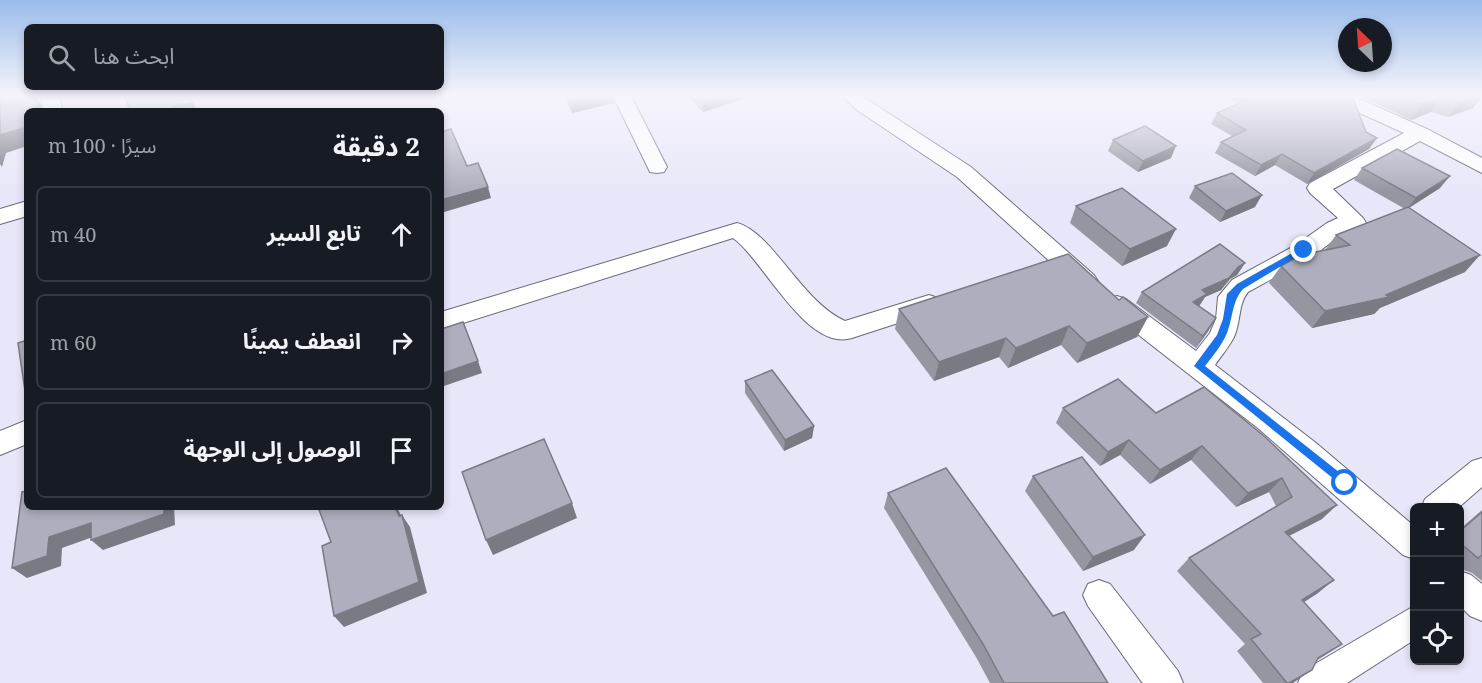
<!DOCTYPE html>
<html lang="ar">
<meta charset="utf-8">
<style>
body{margin:0;font-family:"Noto Serif","Noto Sans Arabic",serif;background:#242831;color:#f1f3f6;direction:rtl}
.controls{position:absolute;right:18px;bottom:18px;display:grid;overflow:hidden;border-radius:9px;box-shadow:0 3px 9px #0003}
.controls button{width:54px;height:54px;display:grid;place-items:center;padding:0;border:0;border-bottom:2px solid #363941;background:#171b24;color:#f1f3f6;font:30px sans-serif}
.compass{position:absolute;left:1338px;top:18px;width:54px;height:54px;border-radius:50%;background:#171b24;box-shadow:0 3px 9px #0003;rotate:335deg}
.stop{position:absolute;width:18px;height:18px;margin:-14px;border:4px solid #1a73e8;border-radius:50%;background:#fff}
.stop.end{background:#1a73e8;border-color:#fff;box-shadow:0 2px 6px #0008}
.list{margin:0;padding:0;list-style:none}
h2{display:flex;justify-content:space-between;align-items:center;height:78px;margin:0;padding:0 24px;font-size:26px}
h2 small{font-size:20px;font-weight:400;color:#9ea1a6}
.list li{display:grid;grid-template-columns:39px 1fr auto;gap:18px;align-items:center;box-sizing:border-box;height:96px;margin:0 12px 12px;padding:0 12px;border:2px solid #363941;border-radius:9px}
.list b{display:block;font-size:22px;white-space:nowrap}
.list em{font-size:20px;font-style:normal;color:#9ea1a6}
.icon{flex:none;width:33px;height:33px;fill:none;stroke:currentColor;stroke-width:2;stroke-linecap:round;stroke-linejoin:round}
.map{position:relative;flex:none;width:1482px;height:683px;overflow:hidden;direction:ltr}
.search{position:absolute;background:#171b24;box-shadow:0 3px 9px #0003;left:24px;top:24px;width:420px;height:66px;display:flex;align-items:center;gap:15px;box-sizing:border-box;padding:0 21px;border-radius:9px;color:#9ea1a6;font-size:22px}
.panel{position:absolute;background:#171b24;box-shadow:0 3px 9px #0003;left:24px;top:108px;width:420px;height:402px;border-radius:9px;direction:rtl}
.map>svg:first-child{display:block}
.lines{fill:none;stroke-linecap:round;stroke-linejoin:round}
.minor-casing{stroke:#696877;stroke-width:2}
.minor{fill:#fff;fill-rule:evenodd}
.wall{fill:#9696a3}
.shaded-wall{fill:#7a7a85}
.building{fill:#aeaebe;stroke:#7a7a85;stroke-width:1.5}
.route{fill:#1a73e8}
</style>
<div class="map">
<svg width="1482" height="683" viewBox="0 0 1482 683">
<rect width="100%" height="100%" fill="#e8e7f9"/>
<g class="lines">
<defs>
<g id="minor">
<path d="M41 96H59L63 111H43Z"/>
<path d="M613 96H631L667 167 664 172 657 173 650 172Z"/>
<path d="M842 96H862L971 167 1094 275 1098 281 1094 287 1086 289 1078 287 957 177 857 110Z"/>
<path d="M1329 96H1353L1427 129 1482 158V173L1420 141 1333 189 1363 218 1366 223 1363 228 1343 233 1312 257 1248 292C1238 304 1241 322 1234 337 1229 347 1221 356 1215 365L1316 443 1414 526V559L1403 555 1259 429 1108 311 1105 305 1108 299 1117 296 1126 299 1196 351 1210 333 1216 319 1218 297 1232 280 1296 245 1327 223 1338 218 1310 193 1307 188 1310 183 1404 133 1331 100Z"/>
<path d="M27 201V216L0 224V209Z"/>
<path d="M737 223C772 232 802 302 845 321L929 295 938 298 941 304 938 310 852 338C806 352 764 260 733 238L441 330V312Z"/>
<path d="M27 420V444L0 455V431Z"/>
<path d="M1482 458V487L1458 508H1421L1425 499 1472 461Z"/>
<path d="M1460 571 1471 575 1482 584V621L1470 616 1460 606Z"/>
<path d="M1099 580 1110 584 1178 671 1183 683H1143L1141 681 1088 606 1083 595 1088 584Z"/>
<path d="M1414 606V640L1347 683H1298L1303 671Z"/>
</g>
</defs>
<use href="#minor" class="minor-casing"/>
<use href="#minor" class="minor"/>
</g>
<g class="wall">
<path d="M564 96H613L614 103 572 113Z"/>
<path d="M688 96H749V97L703 112Z"/>
<path d="M1225 96H1347L1366 132 1377 138 1369 149 1307 184 1275 165 1255 176 1215 153 1221 142 1232 136 1211 124 1217 113 1238 103Z"/>
<path d="M1361 96H1482L1473 108 1448 117 1431 112 1411 120 1373 102Z"/>
<path d="M1113 140 1171 158 1138 172 1108 151Z"/>
<path d="M1362 168 1440 188 1409 208 1465 272 1380 308 1374 314 1312 328 1269 283 1281 266 1325 250 1336 235 1405 209 1354 180Z"/>
<path d="M1195 186 1255 207 1220 222 1189 198Z"/>
<path d="M1076 206 1167 246 1122 266 1070 223Z"/>
<path d="M1245 263 1237 275 1230 279 1221 290 1205 297 1199 306 1209 330 1196 348 1136 303 1142 292Z"/>
<path d="M1119 300 1148 317 1137 337 1077 363 1061 345 1008 368 999 357 934 381 895 329 899 309Z"/>
<path d="M745 381 814 426 812 438 784 451 745 393Z"/>
<path d="M1204 387 1322 519 1289 536 1318 593 1304 602 1325 655 1317 660 1293 683H1263L1237 651 1245 644 1177 571 1189 558 1276 506 1269 492 1236 507 1191 460 1150 484 1120 455 1100 466 1056 423 1063 408 1156 413Z"/>
<path d="M1033 476 1134 550 1083 571 1025 491Z"/>
<path d="M888 493 1053 616 1108 683H990L976 657 884 508Z"/>
<path d="M1482 510V581L1472 573 1461 569 1460 570V529Z"/>
</g>
<g class="shaded-wall">
<path d="M30 96H35L45 111H39Z"/>
<path d="M188 96H190L197 111H175L173 107Z"/>
<path d="M595 96H613L614 103 572 113 570 101Z"/>
<path d="M722 96H749V97L703 112V102Z"/>
<path d="M1476 96H1482L1473 108 1448 117 1460 102Z"/>
<path d="M1442 97 1431 112 1411 120 1422 104Z"/>
<path d="M27 127V146L6 153 2 167 0 164V135Z"/>
<path d="M1377 138 1369 149 1307 184 1314 173Z"/>
<path d="M1176 146 1171 158 1138 172 1143 161Z"/>
<path d="M1282 154 1275 165 1255 176 1261 165Z"/>
<path d="M1450 176 1440 188 1407 209 1416 198Z"/>
<path d="M488 187 491 198 441 213V200Z"/>
<path d="M1262 195 1255 207 1220 222 1226 211Z"/>
<path d="M1176 229 1167 246 1122 266 1130 249Z"/>
<path d="M1480 255 1465 272 1380 308 1374 314 1312 328 1325 311 1386 295Z"/>
<path d="M1245 263 1237 275 1230 279 1221 290 1205 297 1200 305 1187 314 1202 290Z"/>
<path d="M1148 317 1137 337 1077 363 1087 343Z"/>
<path d="M1216 318 1209 330 1196 348 1203 336Z"/>
<path d="M1069 326 1061 345 1008 368 1016 348Z"/>
<path d="M1006 338 999 357 934 381 939 362Z"/>
<path d="M478 361 482 373 441 387V374Z"/>
<path d="M814 426 812 438 784 451 785 440Z"/>
<path d="M1129 440 1120 455 1100 466 1108 452Z"/>
<path d="M1202 446 1191 460 1150 484 1160 470Z"/>
<path d="M1282 478 1269 492 1236 507 1248 493Z"/>
<path d="M572 503 577 518 493 555 486 540Z"/>
<path d="M1337 505 1322 519 1271 545 1285 532Z"/>
<path d="M164 507H174L175 525 103 550 91 540Z"/>
<path d="M395 507H397L405 524 402 515 410 527 427 593 344 627 334 616Z"/>
<path d="M91 523 104 533 62 548 61 566 27 578 12 568 49 537Z"/>
<path d="M1145 535 1134 550 1083 571 1093 557Z"/>
<path d="M1334 580 1318 593 1287 613 1302 600Z"/>
<path d="M1342 644 1325 655 1302 669 1318 658Z"/>
<path d="M1312 670 1293 683H1289Z"/>
</g>
<g class="building">
<path d="M0 96H30V97L35 98 39 111H27V127L0 135Z"/>
<path d="M125 96H188L191 102 173 107 175 111H130Z"/>
<path d="M567 96H595L570 101Z"/>
<path d="M697 96H722L703 102Z"/>
<path d="M1250 96H1347L1353 98 1366 132 1377 138 1314 173 1282 154 1261 165 1221 142 1246 130 1217 113 1253 97Z"/>
<path d="M1403 96H1476L1460 102 1442 97 1422 104Z"/>
<path d="M1145 126 1176 146 1143 161 1113 140Z"/>
<path d="M451 129 467 166 478 163 488 187 441 200V132Z"/>
<path d="M1397 149 1450 176 1416 198 1362 168Z"/>
<path d="M1232 173 1262 195 1226 211 1195 186Z"/>
<path d="M1122 188 1176 229 1130 249 1076 206Z"/>
<path d="M1408 207 1480 255 1386 295 1389 297 1325 311 1281 266 1301 255 1350 245 1336 235Z"/>
<path d="M1220 244 1245 263 1238 267 1229 278 1202 290 1207 294 1193 302 1216 318 1203 336 1142 292Z"/>
<path d="M1068 254 1119 300 1123 297 1148 317 1087 343 1069 326 1016 348 1006 338 939 362 899 309Z"/>
<path d="M463 322 478 361 441 374V329Z"/>
<path d="M27 340V405L18 343Z"/>
<path d="M772 370 814 426 785 440 745 381Z"/>
<path d="M1118 379 1156 413 1204 387 1264 436 1337 505 1285 532 1334 580 1302 600 1342 644 1318 658 1312 670 1289 683H1287L1251 639 1261 634 1189 558 1292 497 1282 478 1248 493 1202 446 1160 470 1129 440 1108 452 1063 408Z"/>
<path d="M544 439 572 503 486 540 462 472Z"/>
<path d="M1082 457 1145 535 1093 557 1033 476Z"/>
<path d="M946 468 1053 616 1064 612 1108 683H1004L983 644 888 493Z"/>
<path d="M27 491V507H164V514L91 540V523L49 537 47 556 12 568 22 492Z"/>
<path d="M318 507H395L399 516 402 515 419 582 334 616 322 546 331 542Z"/>
<path d="M1482 512V555L1478 558 1460 543V531Z"/>
</g>
<linearGradient id="sky" x2="0" y2="1"><stop stop-color="#9bbcea"/><stop offset="0.5" stop-color="#f5f4fc"/><stop offset="1" stop-color="#f5f4fc" stop-opacity="0"/></linearGradient>
<rect width="1482" height="191" fill="url(#sky)"/>
<path class="route" d="M1301 248 1308 250 1243 289C1232 301 1233 318 1227 333 1222 345 1213 356 1205 366L1349 480 1351 483 1345 488 1194 366 1217 335 1223 319 1227 294 1237 284Z"/>
</svg>
<div class="controls">
<button>+</button>
<button>−</button>
<button><svg class="icon" aria-label="locate" viewBox="0 0 24 24"><circle cx="12" cy="12" r="6"/><path d="M12 2v4M12 18v4M2 12h4M18 12h4"/></svg></button>
</div>
<svg class="compass" viewBox="-18 -18 36 36"><path d="M0-13l5 13h-10z" fill="#e53935"/><path d="M0 13l5-13h-10z" fill="#9ea1a6"/></svg>
<div class="stop" style="left:1345px;top:483px"></div>
<div class="stop end" style="left:1304px;top:250px"></div>
<div class="search"><svg class="icon" aria-label="search" viewBox="0 0 24 24"><circle cx="10" cy="10" r="6"/><path d="M15 15l6 6"/></svg>ابحث هنا</div>
<section class="panel">
<h2>2 دقيقة<small>سيرًا · 100 m</small></h2>
<ul class="list">
<li><svg class="icon" aria-label="ahead" viewBox="0 0 24 24"><path d="M12 20V5M6 11l6-6 6 6"/></svg><div><b>تابع السير</b></div><em>40 m</em></li>
<li><svg class="icon" aria-label="right" viewBox="0 0 24 24"><path d="M7 20v-9h11M14 6l5 5-5 5"/></svg><div><b>انعطف يمينًا</b></div><em>60 m</em></li>
<li><svg class="icon" aria-label="arrive" viewBox="0 0 24 24"><path d="M6 21V4h12l-3 4 3 4H6"/></svg><div><b>الوصول إلى الوجهة</b></div></li>
</ul>
</section>
</div>
